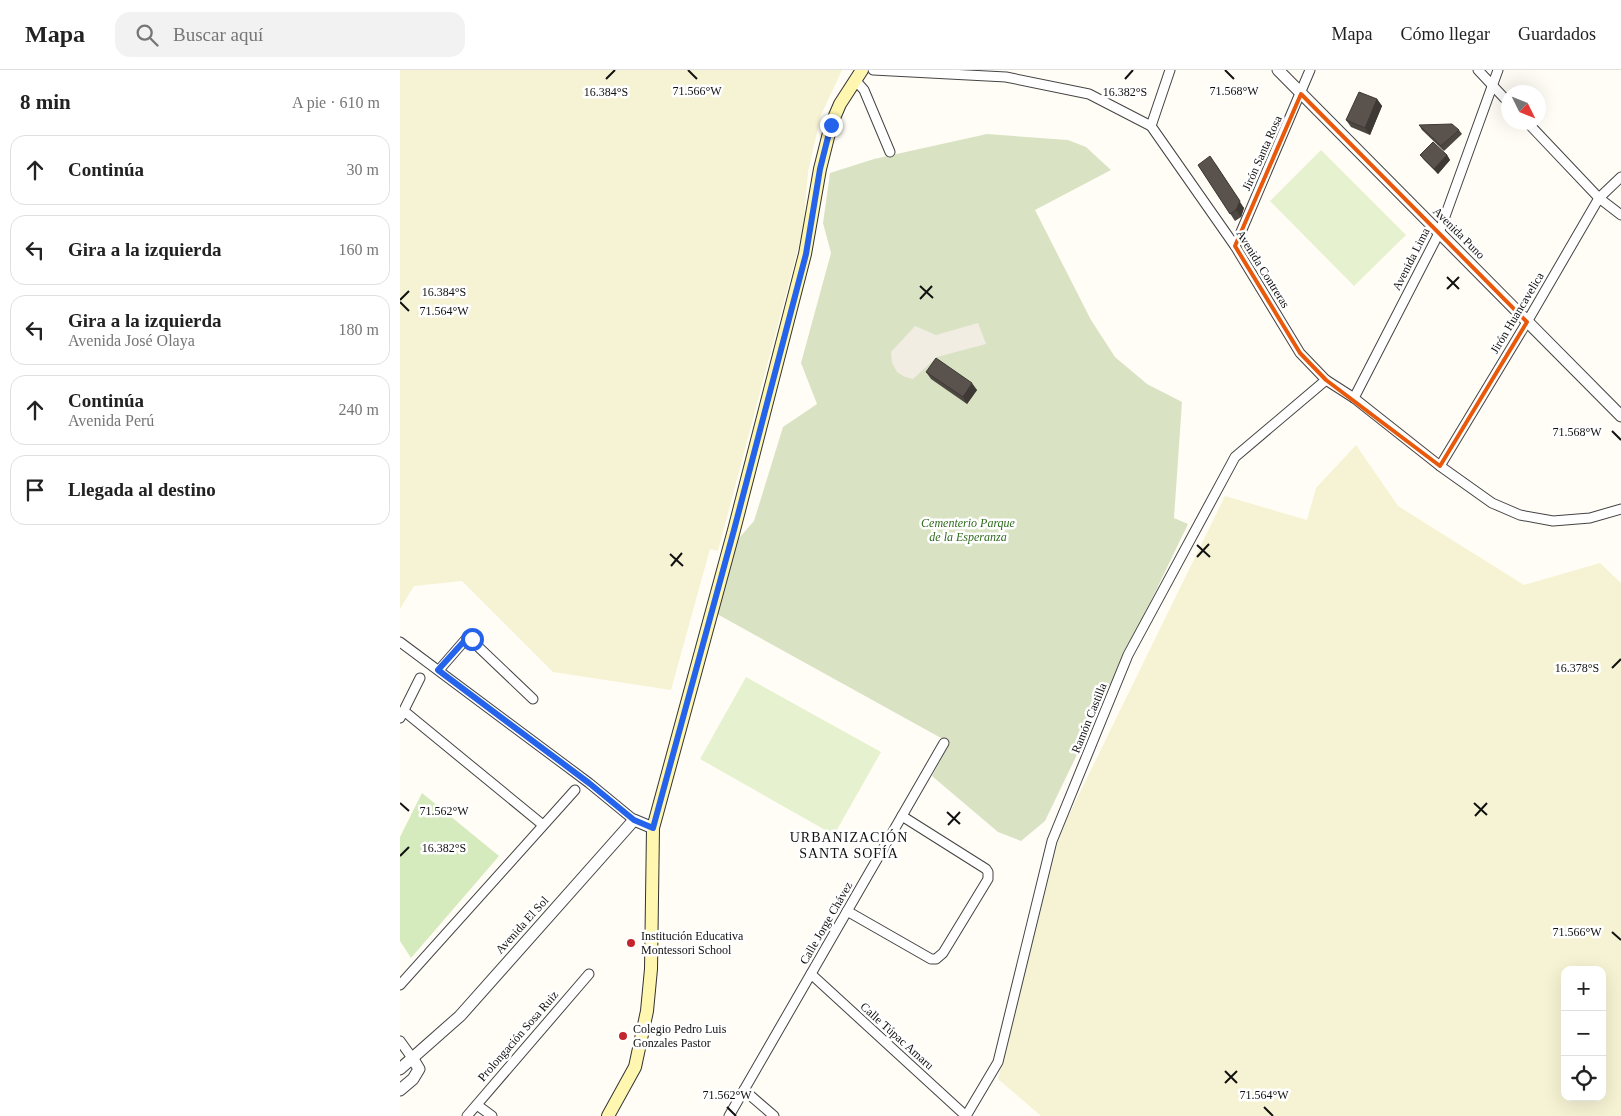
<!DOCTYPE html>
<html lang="es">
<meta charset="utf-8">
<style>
body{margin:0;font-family:"Times New Roman",serif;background:#f2f2f2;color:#222}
.controls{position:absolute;right:15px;bottom:15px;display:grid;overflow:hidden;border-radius:10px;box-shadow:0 5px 20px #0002}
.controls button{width:45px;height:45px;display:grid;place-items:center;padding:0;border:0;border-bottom:1px solid #e0e0e0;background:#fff;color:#222;font:25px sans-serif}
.compass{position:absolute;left:1101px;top:15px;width:45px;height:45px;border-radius:50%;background:#fff;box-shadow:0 5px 20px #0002;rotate:133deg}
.stop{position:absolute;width:15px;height:15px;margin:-11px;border:4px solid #2563eb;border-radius:50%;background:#fff}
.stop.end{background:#2563eb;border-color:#fff;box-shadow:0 1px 5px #0008}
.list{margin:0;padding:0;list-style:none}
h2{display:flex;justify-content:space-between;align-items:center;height:65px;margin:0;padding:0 20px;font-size:21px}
h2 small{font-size:16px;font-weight:400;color:#767676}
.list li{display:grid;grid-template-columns:32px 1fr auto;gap:15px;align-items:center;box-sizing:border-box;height:70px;margin:0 10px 10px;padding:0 10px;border:1px solid #e0e0e0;border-radius:15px}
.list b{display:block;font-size:19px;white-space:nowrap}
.list p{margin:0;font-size:16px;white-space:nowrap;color:#767676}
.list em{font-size:16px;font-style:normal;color:#767676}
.icon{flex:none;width:28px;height:28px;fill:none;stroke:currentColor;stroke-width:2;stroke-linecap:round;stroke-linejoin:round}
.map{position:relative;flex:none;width:1221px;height:1046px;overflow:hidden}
header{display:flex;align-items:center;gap:30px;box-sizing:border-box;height:70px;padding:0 25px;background:#fff;border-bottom:1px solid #e0e0e0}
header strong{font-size:24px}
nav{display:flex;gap:28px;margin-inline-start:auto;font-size:18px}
.search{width:350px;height:45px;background:#f2f2f2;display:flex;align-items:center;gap:12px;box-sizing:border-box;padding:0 18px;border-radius:15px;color:#767676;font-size:19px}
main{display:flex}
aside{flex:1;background:#fff}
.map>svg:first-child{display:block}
.farmland{fill:#f6f3d4;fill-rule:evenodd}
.green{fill:#d5ebbd}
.cemetery{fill:#d9e3c4}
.pitch{fill:#e6f2cf}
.plaza{fill:#f1ede2}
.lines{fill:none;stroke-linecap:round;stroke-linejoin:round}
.minor-casing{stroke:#444;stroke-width:11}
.tertiary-casing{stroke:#444;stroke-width:13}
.secondary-casing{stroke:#333;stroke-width:14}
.minor{stroke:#fff;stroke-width:9}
.tertiary{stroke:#fff;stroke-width:11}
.secondary{stroke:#fff6b0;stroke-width:12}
.wall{fill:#4d4742}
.shaded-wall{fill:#3f3936}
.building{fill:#5a524d;stroke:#3f3936}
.route{stroke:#2563eb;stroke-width:6}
.marked{fill:none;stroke:#e8590c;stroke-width:4;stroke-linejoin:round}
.ticks{fill:none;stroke:#111;stroke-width:2}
.poi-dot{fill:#c4262e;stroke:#fff;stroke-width:2}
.labels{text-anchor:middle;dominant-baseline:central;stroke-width:5;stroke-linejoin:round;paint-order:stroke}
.street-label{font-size:12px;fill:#111;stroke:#fff}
.park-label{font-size:12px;font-style:italic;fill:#2f6b1f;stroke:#fff}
.poi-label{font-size:12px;fill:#111;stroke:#fff;text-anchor:start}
.neighbourhood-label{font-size:14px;letter-spacing:1px;fill:#111;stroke:#fff}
.ticks-label{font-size:12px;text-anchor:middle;fill:#111;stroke:#fff;stroke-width:5;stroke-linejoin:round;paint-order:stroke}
</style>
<header>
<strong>Mapa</strong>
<div class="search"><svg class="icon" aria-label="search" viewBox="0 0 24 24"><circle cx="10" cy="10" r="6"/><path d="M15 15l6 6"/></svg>Buscar aquí</div>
<nav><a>Mapa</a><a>Cómo llegar</a><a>Guardados</a></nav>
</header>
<main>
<aside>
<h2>8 min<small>A pie · 610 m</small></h2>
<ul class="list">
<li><svg class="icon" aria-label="ahead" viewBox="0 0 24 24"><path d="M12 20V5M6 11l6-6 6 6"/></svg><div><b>Continúa</b></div><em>30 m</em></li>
<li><svg class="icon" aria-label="left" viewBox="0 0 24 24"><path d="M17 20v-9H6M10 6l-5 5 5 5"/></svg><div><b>Gira a la izquierda</b></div><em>160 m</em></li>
<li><svg class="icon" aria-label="left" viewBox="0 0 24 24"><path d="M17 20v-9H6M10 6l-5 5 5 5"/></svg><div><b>Gira a la izquierda</b><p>Avenida José Olaya</p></div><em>180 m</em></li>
<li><svg class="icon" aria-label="ahead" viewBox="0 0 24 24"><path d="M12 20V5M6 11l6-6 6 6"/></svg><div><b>Continúa</b><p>Avenida Perú</p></div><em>240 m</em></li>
<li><svg class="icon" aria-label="arrive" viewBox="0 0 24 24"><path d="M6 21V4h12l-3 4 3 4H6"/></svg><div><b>Llegada al destino</b></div></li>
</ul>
</aside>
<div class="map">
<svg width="1221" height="1046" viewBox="0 0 1221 1046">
<rect width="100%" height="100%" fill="#fffdf5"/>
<g class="farmland">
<path d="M0 0H442L421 45 408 102 403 160 318 481 310 479 271 620 153 602 62 511 14 516 0 539Z"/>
<path d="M956 375 998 436 1124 515 1200 493 1221 513V1046H641L598 1009 660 763 825 426 907 450 916 418ZM1165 900H1202V1027H1165Z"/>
</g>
<path class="green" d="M22 723 99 786 11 888 0 871V767Z"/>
<path class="cemetery" d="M587 64 668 70 686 77 711 100 635 140 691 250 715 287 747 314 782 332 774 448 788 454 645 751 621 771 598 762 532 706 550 673 317 544 339 468 354 451 383 357 417 334 401 293 431 183 423 153 430 103 474 89Z"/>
<g class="pitch">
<path d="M921 80 1006 165 954 216 870 131Z"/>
<path d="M346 607 481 682 434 765 300 689Z"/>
</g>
<path class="plaza" d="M578 253 586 274 537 287 513 309 505 307 497 302 492 293 491 282 515 256 536 265Z"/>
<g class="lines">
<defs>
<g id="minor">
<path d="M473 0 606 7 689 24 751 56 835 176 900 283 926 310 954 328 1040 396 1092 433 1120 445 1153 451 1190 448 1221 439"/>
<path d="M1078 0 1108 32"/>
<path d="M456 11 464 20 490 82"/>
<path d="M1127 52 1199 128 1221 145"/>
<path d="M751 56 770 0"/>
<path d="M835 176 910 0"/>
<path d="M954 328 1039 163 1098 0"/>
<path d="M1040 396 1127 252 1199 128 1221 107"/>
<path d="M0 572 189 713 234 750"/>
<path d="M39 600 66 569 69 568 133 629"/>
<path d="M4 641 143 755"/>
<path d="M0 648 20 608"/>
<path d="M447 841 531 889H536L543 883 588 809V802L586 799 502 746"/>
<path d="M411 904 566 1046"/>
<path d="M0 915 175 720"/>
<path d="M0 971 13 989"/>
<path d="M344 1020 374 1046"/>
<path d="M77 1035 92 1046"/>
<path d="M67 1046 189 904"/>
<path d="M329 1046 544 673"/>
<path d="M566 1046 598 992 652 771 728 585 835 387 926 310"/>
</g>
<g id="tertiary">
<path d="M878 0 1221 346"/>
<path d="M0 999 60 946 234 750 253 758"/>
<path d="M0 1020 13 1009 19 999 13 989"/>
</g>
<path id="secondary" d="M208 1046 235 997 247 941 251 899 253 758 334 460 405 184 420 99 431 55 440 34 462 0"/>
</defs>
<use href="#minor" class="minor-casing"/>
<use href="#tertiary" class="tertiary-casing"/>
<use href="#secondary" class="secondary-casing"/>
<use href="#minor" class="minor"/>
<use href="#tertiary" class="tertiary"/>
<use href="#secondary" class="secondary"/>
</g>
<g class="wall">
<path d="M977 29 982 36 970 65 951 57 946 50Z"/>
<path d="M1019 55 1059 60 1062 64 1044 81 1022 60Z"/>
<path d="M1020 85H1047L1050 90 1038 104 1024 90Z"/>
<path d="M798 95 844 138 841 147 835 151Z"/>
<path d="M526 302 577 320 567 334 531 309Z"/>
</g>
<g class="shaded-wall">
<path d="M977 29 982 36 970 65 965 58Z"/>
<path d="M1047 85 1050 90 1038 104 1034 99Z"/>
<path d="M815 93 844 138 841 147 836 140Z"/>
<path d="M572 313 577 320 567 334 563 327Z"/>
</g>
<g class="building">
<path d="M959 22 977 29 965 58 946 50Z"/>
<path d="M1052 54 1059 60 1041 76 1019 55Z"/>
<path d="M1033 72 1047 85 1034 99 1020 85Z"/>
<path d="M810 86 840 131 836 140 830 144 798 95Z"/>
<path d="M536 288 572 313 563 327 526 302Z"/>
</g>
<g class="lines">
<path class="route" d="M72 569H66L38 600 189 713 234 750 253 758 334 460 406 184 420 99 431 55"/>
</g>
<path class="marked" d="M901 24 1127 252 1040 396 926 310 900 283 835 176Z"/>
<path class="ticks" d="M288 0 297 9M825 0 834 9M206 9 215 0M725 9 733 0M1047 207 1059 219M520 216 533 228M1047 219 1059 207M520 229 532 216M0 230 9 221M0 232 9 241M1212 361 1221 370M797 475 810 487M270 484 283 496M797 487 809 474M271 496 282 483M1212 598 1221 589M0 733 9 741M1074 733 1087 745M547 742 560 754M1075 746 1087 733M548 755 560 742M0 786 9 777M1212 862 1221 870M825 1001 837 1013M825 1013 837 1001M327 1037 336 1046M864 1037 873 1046"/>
<g class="poi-dot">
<circle cx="231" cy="873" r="5"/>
<circle cx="223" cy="966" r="5"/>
</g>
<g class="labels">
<g class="street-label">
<text transform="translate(862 83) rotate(-66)">Jirón Santa Rosa</text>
<text transform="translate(1059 163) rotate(45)">Avenida Puno</text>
<text transform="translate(1011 189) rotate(-63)">Avenida Lima</text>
<text transform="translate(863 199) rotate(58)">Avenida Contreras</text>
<text transform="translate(1117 243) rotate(-59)">Jirón Huancavelica</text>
<text transform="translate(689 648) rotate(-68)">Ramón Castilla</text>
<text transform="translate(426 853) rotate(-60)">Calle Jorge Chávez</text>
<text transform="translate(122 855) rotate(-48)">Avenida El Sol</text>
<text transform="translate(118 966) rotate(-49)">Prolongación Sosa Ruiz</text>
<text transform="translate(497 966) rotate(42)">Calle Túpac Amaru</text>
</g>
<g class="park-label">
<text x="568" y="453">Cementerio Parque<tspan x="568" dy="14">de la Esperanza</tspan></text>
</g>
<g class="poi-label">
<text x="241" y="866">Institución Educativa<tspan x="241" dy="14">Montessori School</tspan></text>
<text x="233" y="959">Colegio Pedro Luis<tspan x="233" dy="14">Gonzales Pastor</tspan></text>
</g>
<g class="neighbourhood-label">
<text x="449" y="767">URBANIZACIÓN<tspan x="449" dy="16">SANTA SOFÍA</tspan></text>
</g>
</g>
<g class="ticks-label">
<text x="297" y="25">71.566°W</text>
<text x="834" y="25">71.568°W</text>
<text x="206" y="26">16.384°S</text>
<text x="725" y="26">16.382°S</text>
<text x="44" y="226">16.384°S</text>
<text x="44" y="245">71.564°W</text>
<text x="1177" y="366">71.568°W</text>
<text x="1177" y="602">16.378°S</text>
<text x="44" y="745">71.562°W</text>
<text x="44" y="782">16.382°S</text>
<text x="1177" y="866">71.566°W</text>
<text x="327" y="1029">71.562°W</text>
<text x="864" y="1029">71.564°W</text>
</g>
</svg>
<div class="controls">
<button>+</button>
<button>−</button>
<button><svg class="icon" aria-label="locate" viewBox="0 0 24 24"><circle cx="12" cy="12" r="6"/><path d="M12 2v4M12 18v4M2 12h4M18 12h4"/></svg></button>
</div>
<svg class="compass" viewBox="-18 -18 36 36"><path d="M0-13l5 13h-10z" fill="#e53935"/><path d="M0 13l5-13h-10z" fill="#767676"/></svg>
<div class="stop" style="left:72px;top:569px"></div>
<div class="stop end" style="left:431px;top:55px"></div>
</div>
</main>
